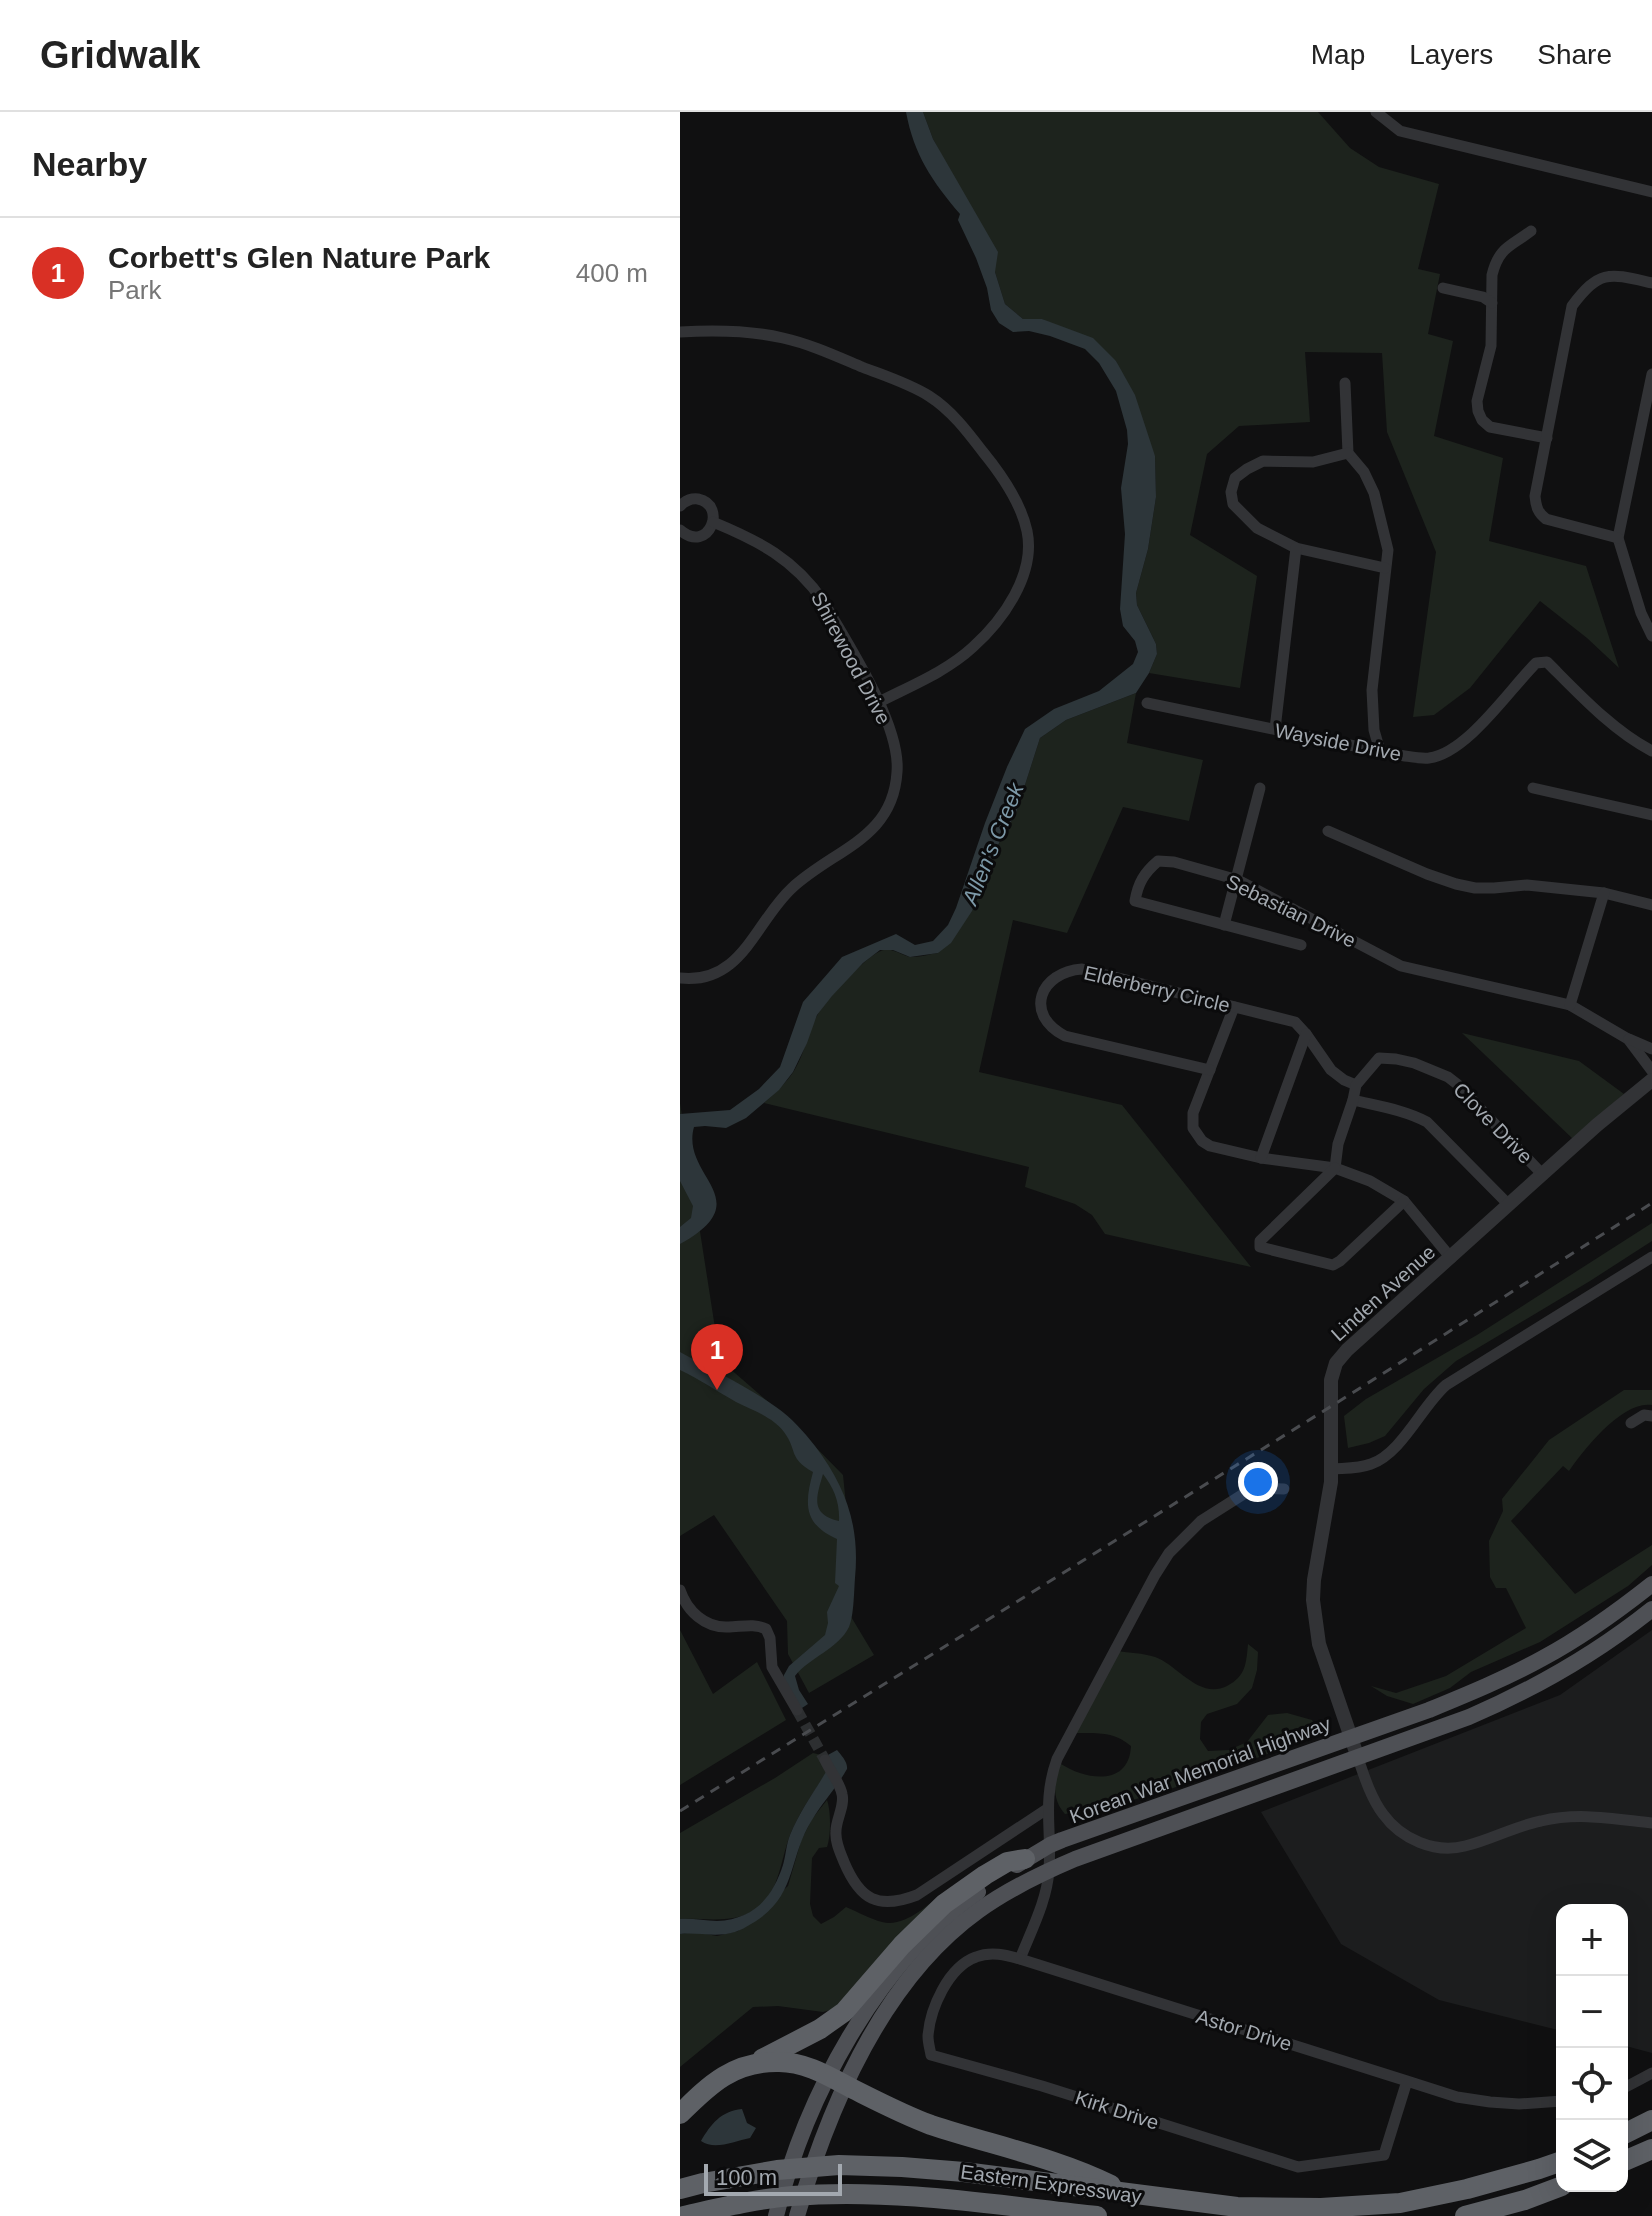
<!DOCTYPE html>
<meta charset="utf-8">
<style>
body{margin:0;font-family:Helvetica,sans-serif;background:#f6f6f6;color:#222}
.controls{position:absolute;right:24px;bottom:24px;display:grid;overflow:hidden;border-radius:16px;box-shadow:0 8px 32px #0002}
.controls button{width:72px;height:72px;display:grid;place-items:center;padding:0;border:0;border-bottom:2px solid #e0e0e0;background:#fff;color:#222;font:40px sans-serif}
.scale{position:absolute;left:24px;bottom:20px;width:138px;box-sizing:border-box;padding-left:8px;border:4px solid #a3a9b0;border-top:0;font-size:22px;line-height:28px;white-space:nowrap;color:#a3a9b0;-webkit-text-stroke:6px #0b0b0c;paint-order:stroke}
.you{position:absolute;left:578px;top:1370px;width:28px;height:28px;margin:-20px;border:6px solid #fff;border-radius:50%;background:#1a73e8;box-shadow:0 0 0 12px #1a73e833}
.badge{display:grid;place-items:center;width:52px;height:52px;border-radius:50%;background:#d93025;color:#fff;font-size:26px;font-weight:700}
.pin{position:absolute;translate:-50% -66px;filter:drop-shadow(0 2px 4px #0008)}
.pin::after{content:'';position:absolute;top:42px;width:28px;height:24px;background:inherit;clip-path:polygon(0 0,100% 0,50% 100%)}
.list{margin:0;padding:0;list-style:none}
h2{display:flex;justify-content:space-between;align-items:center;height:104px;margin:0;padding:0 32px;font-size:34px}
h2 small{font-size:26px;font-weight:400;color:#767676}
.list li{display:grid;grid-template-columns:52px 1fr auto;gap:24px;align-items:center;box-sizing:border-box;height:112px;padding:0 32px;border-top:2px solid #e0e0e0}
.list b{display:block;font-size:30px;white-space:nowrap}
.list p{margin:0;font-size:26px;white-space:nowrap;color:#767676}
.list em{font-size:26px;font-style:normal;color:#767676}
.icon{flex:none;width:44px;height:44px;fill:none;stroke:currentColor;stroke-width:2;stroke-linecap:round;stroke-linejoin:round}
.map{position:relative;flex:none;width:972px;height:2104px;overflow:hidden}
header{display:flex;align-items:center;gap:48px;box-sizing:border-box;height:112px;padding:0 40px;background:#fff;border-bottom:2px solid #e0e0e0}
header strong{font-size:38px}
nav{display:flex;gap:44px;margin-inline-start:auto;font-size:28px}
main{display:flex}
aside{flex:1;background:#fff}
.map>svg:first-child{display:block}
.built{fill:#1c1d1e}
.green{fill:#1d231d}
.water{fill:#2d363a;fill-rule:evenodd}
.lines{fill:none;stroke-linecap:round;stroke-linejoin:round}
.minor-tunnel{stroke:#2d2f31;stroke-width:11;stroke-dasharray:11 5.5;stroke-linecap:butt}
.minor{stroke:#323336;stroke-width:11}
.tertiary{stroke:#323336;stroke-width:14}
.primary{stroke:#4e5055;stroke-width:16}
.motorway{stroke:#5e6166;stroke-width:20}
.rail{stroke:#494b4f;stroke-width:3;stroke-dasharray:10 8;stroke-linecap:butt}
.labels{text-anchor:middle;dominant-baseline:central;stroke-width:6;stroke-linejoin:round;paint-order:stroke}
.street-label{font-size:20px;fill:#a3a9b0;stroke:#0b0b0c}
.water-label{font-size:22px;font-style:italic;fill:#7d99a8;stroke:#0b0b0c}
</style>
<header>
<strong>Gridwalk</strong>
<nav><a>Map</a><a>Layers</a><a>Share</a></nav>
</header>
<main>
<aside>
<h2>Nearby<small></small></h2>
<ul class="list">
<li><span class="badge">1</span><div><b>Corbett's Glen Nature Park</b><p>Park</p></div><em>400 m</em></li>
</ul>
</aside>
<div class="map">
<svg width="972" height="2104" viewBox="0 0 972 2104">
<rect width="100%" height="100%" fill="#101011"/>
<path class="built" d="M972 1518V1941L942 1933V1798H882V1919L759 1888 661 1832 581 1700 880 1583Z"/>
<g class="green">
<path d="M243 0H638L670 36 699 55 759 72 738 157 760 162 748 222 773 229 754 324 823 346 809 429 906 454 939 556 907 526 860 489 790 576 754 603 733 605 756 440 707 320 702 241 625 240 630 310 559 314 527 342 510 423 577 464 560 576 469 561 477 542 476 532 457 493 456 481 468 437 476 385 475 345 436 249 362 207H343L325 192 315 160 271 61 253 27Z"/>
<path d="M456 581 447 631 523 648 509 709 443 695 387 821 333 808 299 960 442 993 571 1155 425 1122 412 1103 395 1092 345 1075 349 1055 84 991C95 981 106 971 114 959 125 941 128 919 138 902 146 888 189 840 204 838 215 836 223 845 233 845 241 845 250 842 258 841L336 701 360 626 386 608Z"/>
<path d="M782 921 899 949 944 982 893 1027Z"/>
<path d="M0 991 40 1248 108 1307 163 1363 170 1432V1503L194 1543 129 1581 108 1542 107 1509 34 1403 0 1424Z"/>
<path d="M972 1111V1129L910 1169 776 1249 744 1277 705 1324 689 1331 668 1336 664 1304 686 1287 797 1223Z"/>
<path d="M944 1278H972V1293C943 1288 904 1337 889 1359L883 1354 831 1409 895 1482 972 1433V1453L948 1474 860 1530 791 1560 770 1576 733 1592 707 1584 691 1574 716 1581 766 1564 846 1516 826 1476H816L810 1465 809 1429 823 1399 822 1387 869 1328Z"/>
<path d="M0 1518 33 1582 77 1550 106 1608 0 1673Z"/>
<path d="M568 1532 578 1540 577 1558 572 1576 557 1592 527 1602 521 1610 520 1627 528 1639 549 1638 567 1630 588 1603 607 1601 632 1608 641 1622C558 1652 473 1690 385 1702 372 1688 373 1669 381 1652 406 1668 449 1675 451 1634 434 1619 416 1621 394 1621L438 1539C449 1541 463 1541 475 1545 498 1553 519 1588 547 1574 566 1564 566 1552 568 1532Z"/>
<path d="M133 1641 146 1644 151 1653C137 1676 120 1698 110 1723 99 1752 99 1793 62 1804 41 1810 21 1806 0 1807V1721L95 1666Z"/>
<path d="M147 1688C151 1699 151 1724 147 1735L139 1736 132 1746 130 1792 133 1804 141 1812 154 1805 166 1795C178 1800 190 1807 202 1810 224 1816 248 1793 264 1780L161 1895 143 1900 98 1894 73 1895 0 1955V1822L15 1820 37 1824 58 1819 108 1774 121 1729 132 1707Z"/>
</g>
<g class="water">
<path d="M226 0H243L253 27 318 140 315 160 325 192 343 207H362L413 226 436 249 455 283 475 344 476 385 468 437 456 481 457 493 476 532 477 542 469 561 456 581 386 608 360 626 336 701 318 733 292 799 271 831 258 841 230 845 213 838H200L183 851 152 884 137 903 127 931 113 960 99 978 66 1006 46 1016 25 1014 14 1015C0 1065 81 1087 0 1132V1115L11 1106 13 1094 0 1069V1002L50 998 79 977 100 955 123 890 162 845 216 822 235 833 253 829 268 813 276 796 305 711 327 655 345 617 374 597 419 579 453 552 458 540 455 529 443 514 440 497 445 422 441 376 448 332 447 318 436 279 419 251 405 237 370 224 349 219 333 220 319 211 311 198 307 176 296 146 278 108 280 102C252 69 234 43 226 0Z"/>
<path d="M0 1240C32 1258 67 1274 96 1295 112 1306 124 1320 135 1334 166 1375 180 1414 175 1466 174 1479 174 1504 169 1515 158 1537 130 1545 115 1564L119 1578 128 1592 119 1598 104 1571V1563L109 1554 145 1523 148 1511 147 1500 159 1474 155 1471 157 1427C124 1412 124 1393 133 1360 108 1346 118 1339 104 1320 93 1305 72 1298 56 1290 37 1279 19 1267 0 1258ZM143 1362C154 1376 160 1391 159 1409 130 1402 136 1386 143 1362Z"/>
<path d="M157 1638C161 1643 168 1650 167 1657 157 1675 142 1691 132 1708 107 1748 118 1785 71 1812 66 1815 61 1818 55 1820 36 1826 19 1820 0 1822V1807C12 1806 25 1809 37 1809 73 1807 92 1787 103 1753 106 1743 106 1733 110 1723 120 1698 137 1676 150 1653L146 1644Z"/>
<path d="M62 1997 67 2011 76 2016 70 2026C54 2029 35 2039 21 2029 31 2012 41 1999 62 1997Z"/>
</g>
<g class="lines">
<path class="minor-tunnel" d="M117 1598 145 1648"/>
<g class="minor">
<path d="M696 0 720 19 972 80"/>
<path d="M851 119C830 135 819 135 812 163L811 234 797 289 798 299 802 308 810 315 867 326"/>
<path d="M763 176 803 185 812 191"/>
<path d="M0 220C34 218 69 218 103 226 130 232 156 244 182 255 205 264 228 271 249 284 271 298 287 319 303 340 321 362 341 391 347 419 356 462 323 508 293 535 266 560 230 574 199 590"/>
<path d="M972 262 938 426 961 501 972 524"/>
<path d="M665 271 668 341 684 360 694 381 708 438 692 578 694 618 700 639"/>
<path d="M668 341 633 350 583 349 567 357 555 366 551 380 553 392 577 416 616 436 705 456"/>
<path d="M0 394C5 389 10 386 18 387 48 393 29 443 0 418"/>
<path d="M938 426 866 407C858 401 856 395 855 384L892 194C920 157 929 161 972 171"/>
<path d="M467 591 718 643C728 644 739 647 749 646 787 641 829 578 856 551L867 550C898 581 933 619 972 639"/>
<path d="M595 617 616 436"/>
<path d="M853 676 972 703"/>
<path d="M648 719 747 762 776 772 795 776H814L847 773 924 781 972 793"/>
<path d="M544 813 580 676"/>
<path d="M621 833 455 789C458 771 464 761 478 749L494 750 558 768 721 854 890 893 948 927 972 959"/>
<path d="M0 866C62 873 75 810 112 776 154 737 213 727 217 660 221 612 167 531 143 489 114 447 79 429 33 410"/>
<path d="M890 893 924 781"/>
<path d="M554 895 513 1001V1016L522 1029 530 1034 581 1046 655 1056 690 1069 724 1089 771 1146"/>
<path d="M949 927 972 937"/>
<path d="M530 958 385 924C343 902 360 860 402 857L615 910 626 922 651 958 664 968 676 973"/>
<path d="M673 988C698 994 725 998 747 1010L829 1093"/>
<path d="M581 1046 626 922"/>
<path d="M655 1056 658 1032 673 988 676 973 699 946 716 947 734 951 768 965 777 972 863 1063"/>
<path d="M655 1056 580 1129V1135L653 1153 660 1149 724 1089"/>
<path d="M951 1311 964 1303 972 1304"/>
<path d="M652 1357C665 1356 678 1357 691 1352 722 1341 741 1295 766 1273L972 1145"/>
<path d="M0 1478C7 1499 25 1516 48 1515 61 1515 74 1511 86 1517L90 1526 92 1555 117 1598"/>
<path d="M678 1646C684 1664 691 1686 703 1702 721 1727 755 1742 785 1734 811 1728 835 1714 861 1709 899 1700 934 1707 972 1711"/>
<path d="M145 1648C150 1659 160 1671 162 1682 165 1694 156 1707 156 1719 155 1730 160 1740 164 1750 180 1788 198 1798 237 1783L367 1697"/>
<path d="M340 1847C351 1819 367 1789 369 1758 372 1717 362 1689 377 1647L475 1463 489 1441 521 1409 573 1376 604 1377"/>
<path d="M727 1969 704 2043 618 2055 362 1974 251 1943C250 1937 248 1931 248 1924 250 1897 268 1855 296 1845 311 1839 326 1843 340 1847L727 1969 777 1985 810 1990 839 1992 882 1989"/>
<path d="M942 1977 972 1961"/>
</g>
<path class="tertiary" d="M678 1646 639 1532 633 1488 634 1468 651 1370V1268L656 1251 667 1238 917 1013 972 968"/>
<g class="primary">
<path d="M337 1753 370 1733 382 1728 749 1598C788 1582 827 1566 863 1546 902 1525 938 1499 972 1472"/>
<path d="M96 2104C125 1986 197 1850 298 1780"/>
<path d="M117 2104C149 1994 202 1868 298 1799 327 1778 362 1761 395 1747L789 1605C854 1577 917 1541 972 1497"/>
</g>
<g class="motorway">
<path d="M82 1947 140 1917 164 1900 222 1833 264 1792 305 1763 327 1750 345 1747"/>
<path d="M0 2002C30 1972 54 1949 99 1950 126 1950 150 1965 173 1977 199 1990 224 2003 251 2013 311 2033 374 2045 431 2073"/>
<path d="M942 2023 972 2008"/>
<path d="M942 2050 972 2037"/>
<path d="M0 2077 23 2071 97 2058 159 2053 222 2055 284 2060 557 2095 641 2096 720 2091 787 2077 859 2057 882 2049"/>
<path d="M4 2104C40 2096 75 2087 112 2084 213 2076 316 2093 417 2104"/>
<path d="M785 2104 845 2088 882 2074"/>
</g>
<path class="rail" d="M0 1699 658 1290 972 1091"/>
</g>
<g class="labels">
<g class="street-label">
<text transform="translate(171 546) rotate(62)">Shirewood Drive</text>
<text transform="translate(658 630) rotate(11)">Wayside Drive</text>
<text transform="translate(611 799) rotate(26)">Sebastian Drive</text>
<text transform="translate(477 877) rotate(13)">Elderberry Circle</text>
<text transform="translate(813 1011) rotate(46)">Clove Drive</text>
<text transform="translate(703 1181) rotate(-42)">Linden Avenue</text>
<text transform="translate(520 1658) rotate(-20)">Korean War Memorial Highway</text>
<text transform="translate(564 1918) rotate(17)">Astor Drive</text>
<text transform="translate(437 1998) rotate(18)">Kirk Drive</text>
<text transform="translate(371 2072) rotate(8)">Eastern Expressway</text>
</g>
<g class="water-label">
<text transform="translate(313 732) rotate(-68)">Allen's Creek</text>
</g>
</g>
</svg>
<div class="controls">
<button>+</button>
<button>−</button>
<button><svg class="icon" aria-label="locate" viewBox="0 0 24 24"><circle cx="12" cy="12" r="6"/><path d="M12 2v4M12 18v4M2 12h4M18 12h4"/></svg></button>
<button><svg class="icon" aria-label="layers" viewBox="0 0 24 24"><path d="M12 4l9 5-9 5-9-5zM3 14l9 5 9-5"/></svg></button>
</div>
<div class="scale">100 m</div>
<div class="you"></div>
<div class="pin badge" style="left:37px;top:1278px">1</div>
</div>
</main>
